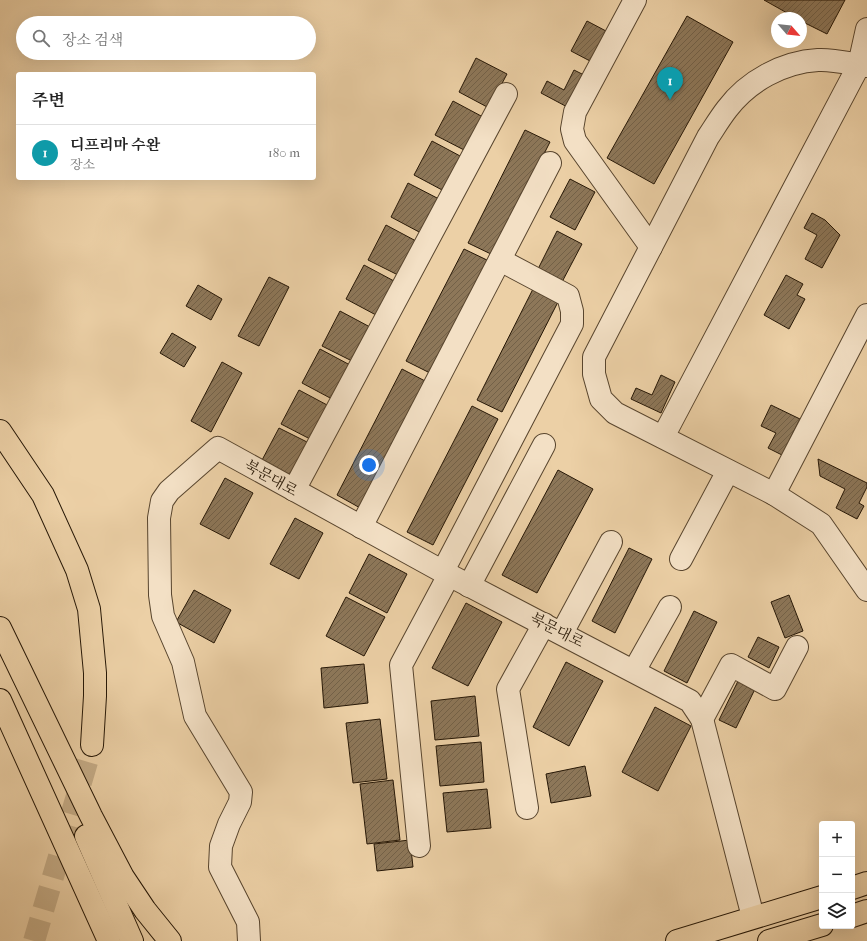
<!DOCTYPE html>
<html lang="ko">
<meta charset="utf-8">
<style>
body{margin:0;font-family:"IM FELL French Canon","Noto Serif KR",serif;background:#f6f6f6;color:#222}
.controls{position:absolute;right:12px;bottom:12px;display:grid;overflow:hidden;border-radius:4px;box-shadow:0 4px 16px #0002}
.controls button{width:36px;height:36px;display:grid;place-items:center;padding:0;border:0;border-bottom:1px solid #e0e0e0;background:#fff;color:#222;font:20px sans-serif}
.compass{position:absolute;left:771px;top:12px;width:36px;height:36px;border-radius:50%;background:#fff;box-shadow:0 4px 16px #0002;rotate:118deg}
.you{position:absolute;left:369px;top:465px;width:14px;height:14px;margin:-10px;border:3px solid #fff;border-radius:50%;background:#1a73e8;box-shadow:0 0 0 6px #1a73e833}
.badge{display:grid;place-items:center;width:26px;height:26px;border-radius:50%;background:#0f766e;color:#fff;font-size:13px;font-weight:700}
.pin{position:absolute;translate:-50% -33px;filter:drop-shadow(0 1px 2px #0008)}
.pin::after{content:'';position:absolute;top:21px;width:14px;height:12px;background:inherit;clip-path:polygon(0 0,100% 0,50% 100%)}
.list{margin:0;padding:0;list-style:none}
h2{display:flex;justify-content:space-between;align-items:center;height:52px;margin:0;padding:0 16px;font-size:17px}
h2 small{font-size:13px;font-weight:400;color:#767676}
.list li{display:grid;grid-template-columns:26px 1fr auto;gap:12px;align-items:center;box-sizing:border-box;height:56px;padding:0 16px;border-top:1px solid #e0e0e0}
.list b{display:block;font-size:15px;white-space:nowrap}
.list p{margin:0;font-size:13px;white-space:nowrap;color:#767676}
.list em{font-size:13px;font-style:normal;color:#767676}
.icon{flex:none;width:22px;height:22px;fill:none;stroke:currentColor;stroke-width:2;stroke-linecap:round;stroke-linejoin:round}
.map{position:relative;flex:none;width:867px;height:941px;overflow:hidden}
.search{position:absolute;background:#fff;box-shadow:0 4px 16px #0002;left:16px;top:16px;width:300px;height:44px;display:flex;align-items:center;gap:10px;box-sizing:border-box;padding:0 14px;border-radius:22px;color:#767676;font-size:15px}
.panel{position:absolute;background:#fff;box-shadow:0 4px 16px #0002;left:16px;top:72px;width:300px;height:108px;border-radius:4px}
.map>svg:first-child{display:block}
.building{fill:url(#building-hatch);stroke:#261706}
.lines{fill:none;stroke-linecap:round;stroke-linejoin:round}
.highway-tunnel{stroke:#c4ab86;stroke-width:22;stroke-dasharray:22 11;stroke-linecap:butt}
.minor-casing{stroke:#58452e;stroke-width:24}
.major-casing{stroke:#261706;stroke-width:24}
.highway-casing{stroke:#261706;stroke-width:24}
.minor{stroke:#f3e0c5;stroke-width:22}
.major{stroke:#ecd0a6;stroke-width:22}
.highway{stroke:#ecd0a6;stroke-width:22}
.labels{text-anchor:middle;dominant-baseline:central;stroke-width:3;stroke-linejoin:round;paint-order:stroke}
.street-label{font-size:15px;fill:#261706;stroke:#f3e0c5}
</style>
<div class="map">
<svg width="867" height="941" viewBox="0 0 867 941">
<defs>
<pattern id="building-hatch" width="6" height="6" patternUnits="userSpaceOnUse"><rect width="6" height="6" fill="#8d7759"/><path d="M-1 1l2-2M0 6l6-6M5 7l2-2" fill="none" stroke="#736148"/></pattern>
</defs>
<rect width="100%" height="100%" fill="#ecd0a6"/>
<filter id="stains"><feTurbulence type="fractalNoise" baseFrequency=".005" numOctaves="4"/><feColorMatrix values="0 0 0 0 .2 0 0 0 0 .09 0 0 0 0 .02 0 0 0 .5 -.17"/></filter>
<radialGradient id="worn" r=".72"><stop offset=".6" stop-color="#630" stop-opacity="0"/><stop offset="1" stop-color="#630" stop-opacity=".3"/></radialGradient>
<g class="building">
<path d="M764 0H845L827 34 801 21V18H796Z"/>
<path d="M687 16 733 42 654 184 607 158Z"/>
<path d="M587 21 606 31 590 61 571 51Z"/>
<path d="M476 58 507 74 489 108 459 92Z"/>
<path d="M574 70 588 77 571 109 541 93 547 81 564 90Z"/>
<path d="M453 101 483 117 466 151 435 135Z"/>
<path d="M525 130 550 142 493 255 468 243Z"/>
<path d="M432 141 462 157 444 191 414 175Z"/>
<path d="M570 179 595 192 575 230 550 217Z"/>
<path d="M408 183 439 199 421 233 391 217Z"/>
<path d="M812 213 825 220 840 235 822 268 805 259 817 235 804 228Z"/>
<path d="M386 225 416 241 398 275 368 260Z"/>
<path d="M557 231 582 244 562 282 538 269Z"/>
<path d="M464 249 489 261 432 374 406 361Z"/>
<path d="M364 265 394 281 376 315 346 299Z"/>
<path d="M786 275 803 284 797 295 805 299 789 329 764 315Z"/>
<path d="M269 277 289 287 259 346 238 336Z"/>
<path d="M198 285 222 299 211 320 186 306Z"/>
<path d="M534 287 559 300 502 412 477 400Z"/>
<path d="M340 311 370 327 352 361 322 346Z"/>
<path d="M172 333 196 347 184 367 160 353Z"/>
<path d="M320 349 350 365 332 399 302 383Z"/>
<path d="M222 362 242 373 211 432 191 421Z"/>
<path d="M402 369 427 382 362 509 337 495Z"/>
<path d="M661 375 675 382 661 413 631 399 636 388 652 395Z"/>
<path d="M299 390 329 406 312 440 281 424Z"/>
<path d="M771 405 800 419 782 455 768 448 776 433 761 426Z"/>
<path d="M472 406 498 419 433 545 407 532Z"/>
<path d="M279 428 309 443 292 478 261 462Z"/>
<path d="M818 459 867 483V487L859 503 864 506 857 519 836 508 845 489 820 476Z"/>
<path d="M558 470 593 489 537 593 502 575Z"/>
<path d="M225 478 253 493 229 539 200 524Z"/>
<path d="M295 518 323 533 299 579 270 564Z"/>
<path d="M629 548 652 559 615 633 592 621Z"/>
<path d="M369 554 407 574 387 613 349 593Z"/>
<path d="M194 590 231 610 214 643 176 622Z"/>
<path d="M789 595 803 631 785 638 771 602Z"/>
<path d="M346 597 385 617 364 656 326 636Z"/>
<path d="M466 603 502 622 468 686 432 668Z"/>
<path d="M694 611 717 622 687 683 664 671Z"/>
<path d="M758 637 779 647 769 668 748 657Z"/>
<path d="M566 662 603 681 569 746 533 727Z"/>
<path d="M364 664 368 703 324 708 321 668Z"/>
<path d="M738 681 755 689 736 728 719 720Z"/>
<path d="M475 696 479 736 435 740 431 701Z"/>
<path d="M655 707 691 726 658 791 622 772Z"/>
<path d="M380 719 387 779 353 783 346 723Z"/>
<path d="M481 742 484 782 440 786 436 746Z"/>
<path d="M585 766 591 796 551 803 546 774Z"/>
<path d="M393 780 400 840 367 844 360 784Z"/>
<path d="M487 789 491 828 447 832 443 793Z"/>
<path d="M410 840 413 867 377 871 374 844Z"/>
</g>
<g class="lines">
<path class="highway-tunnel" d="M34 941 92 745"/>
<defs>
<g id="minor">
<path d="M635 0 575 112 572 129 575 141 651 247"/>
<path d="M867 66C852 64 833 59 818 60 783 62 748 81 727 109 720 118 714 128 708 137L594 357V374L601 399 615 413 774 494 821 524 867 590"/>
<path d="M663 437 859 65 867 29"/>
<path d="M294 490 506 94"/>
<path d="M774 494 867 315"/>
<path d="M361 527 550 163"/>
<path d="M681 559 728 471"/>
<path d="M443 571 572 324V311L568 296 500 260"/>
<path d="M469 586 544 445"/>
<path d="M562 633 611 542"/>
<path d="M634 671 670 607"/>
<path d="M702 719 731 665 775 689 797 647"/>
<path d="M527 808 508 689 544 624"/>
<path d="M419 846 401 665 449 575"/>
<path d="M249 941 248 922 220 867 221 846 229 824 240 802 241 792 195 716 183 662 163 616 160 595 159 518 162 501 169 491 218 448 449 575 690 701 702 719 753 917"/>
</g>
<g id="major">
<path d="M852 888 867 883"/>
<path d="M852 916 867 911"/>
<path d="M677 941 822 897"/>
<path d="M769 941 822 925"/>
</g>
<g id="highway">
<path d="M0 431 43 495 77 570 89 609 95 673V696L92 745"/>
<path d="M0 628 91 816 123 877 145 910 170 941"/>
<path d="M0 700 109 941"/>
<path d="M86 836 132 941"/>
</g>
</defs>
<use href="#minor" class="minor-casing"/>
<use href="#major" class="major-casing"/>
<use href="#highway" class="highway-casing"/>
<use href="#minor" class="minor"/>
<use href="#major" class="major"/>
<use href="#highway" class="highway"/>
</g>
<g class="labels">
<g class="street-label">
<text transform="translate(271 478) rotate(29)">북문대로</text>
<text transform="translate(557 630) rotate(27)">북문대로</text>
</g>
</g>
<rect width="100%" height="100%" filter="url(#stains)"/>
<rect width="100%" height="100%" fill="url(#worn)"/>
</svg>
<div class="controls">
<button>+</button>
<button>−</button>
<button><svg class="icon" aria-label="layers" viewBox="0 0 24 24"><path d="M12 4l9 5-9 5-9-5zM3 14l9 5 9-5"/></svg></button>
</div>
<svg class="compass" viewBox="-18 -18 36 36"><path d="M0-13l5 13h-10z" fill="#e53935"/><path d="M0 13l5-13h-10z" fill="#767676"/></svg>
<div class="you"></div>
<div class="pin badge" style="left:670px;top:100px;background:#0f9aa8">1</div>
<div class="search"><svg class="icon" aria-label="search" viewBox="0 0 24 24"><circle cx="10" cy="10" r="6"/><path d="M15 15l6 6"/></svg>장소 검색</div>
<section class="panel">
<h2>주변<small></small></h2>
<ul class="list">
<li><span class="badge" style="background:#0f9aa8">1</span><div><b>디프리마 수완</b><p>장소</p></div><em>180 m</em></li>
</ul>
</section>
</div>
